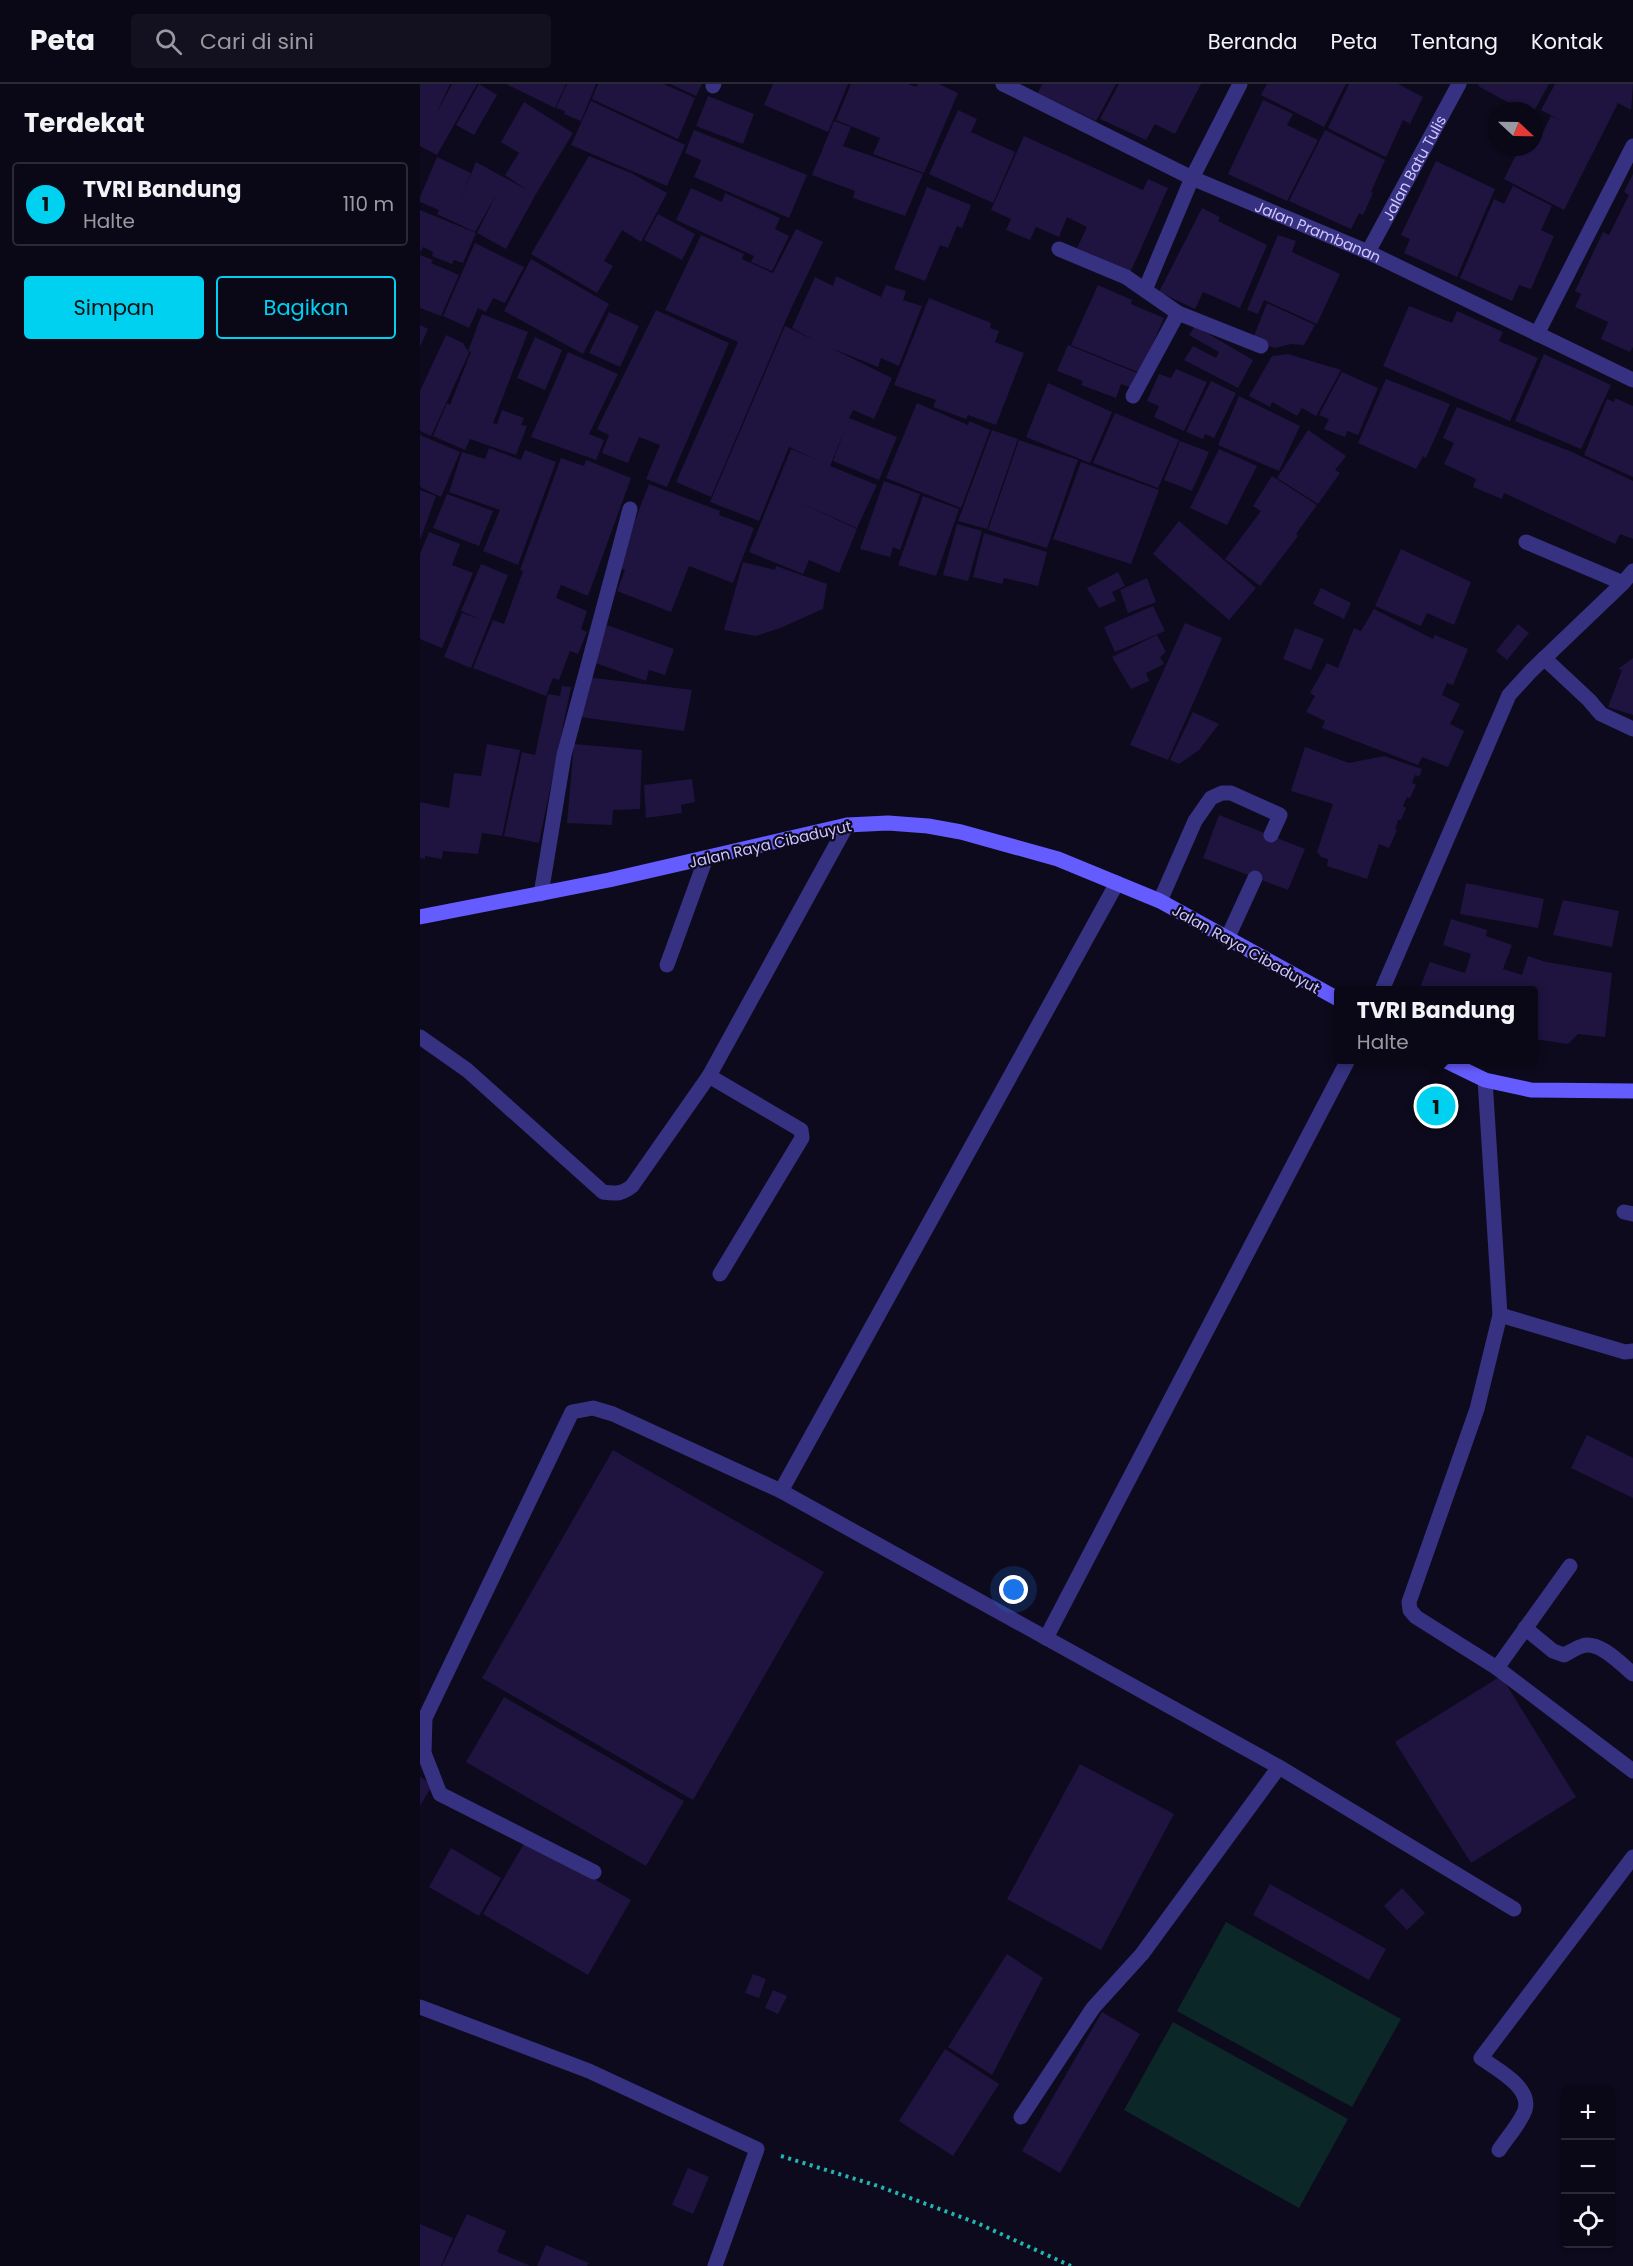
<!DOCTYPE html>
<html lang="id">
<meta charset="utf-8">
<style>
body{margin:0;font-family:Poppins,sans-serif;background:#13111f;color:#f1f3f6}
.controls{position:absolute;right:18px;bottom:18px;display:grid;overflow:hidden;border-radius:6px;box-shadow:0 2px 4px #0004}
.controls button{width:54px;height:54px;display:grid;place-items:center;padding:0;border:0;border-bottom:2px solid #2a2935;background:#0a0816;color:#f1f3f6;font:30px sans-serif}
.compass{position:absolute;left:1069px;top:18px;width:54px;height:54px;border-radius:50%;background:#0a0816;box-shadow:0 2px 4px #0004;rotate:112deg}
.you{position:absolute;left:594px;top:1506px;width:21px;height:21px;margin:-15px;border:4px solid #fff;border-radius:50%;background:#1a73e8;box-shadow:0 0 0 9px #1a73e833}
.badge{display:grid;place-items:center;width:39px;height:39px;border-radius:50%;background:#00d1f0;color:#111;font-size:20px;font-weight:700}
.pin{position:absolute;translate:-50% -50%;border:3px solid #fff;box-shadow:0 2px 6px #0006}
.popup{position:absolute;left:914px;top:902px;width:204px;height:78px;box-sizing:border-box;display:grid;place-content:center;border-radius:6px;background:#0a0816;filter:drop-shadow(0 2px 4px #0005);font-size:20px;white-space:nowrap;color:#999aa1}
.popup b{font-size:22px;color:#f1f3f6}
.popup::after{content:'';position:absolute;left:50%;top:100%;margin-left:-12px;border:12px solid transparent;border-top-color:#0a0816}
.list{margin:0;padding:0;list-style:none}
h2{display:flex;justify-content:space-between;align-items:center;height:78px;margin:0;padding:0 24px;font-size:26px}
h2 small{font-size:20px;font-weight:400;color:#999aa1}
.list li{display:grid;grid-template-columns:39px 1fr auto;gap:18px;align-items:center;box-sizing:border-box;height:84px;margin:0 12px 12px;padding:0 12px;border:2px solid #2a2935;border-radius:6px}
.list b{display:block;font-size:22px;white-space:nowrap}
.list p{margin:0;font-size:20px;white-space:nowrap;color:#999aa1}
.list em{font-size:20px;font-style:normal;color:#999aa1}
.actions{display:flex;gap:12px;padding:18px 24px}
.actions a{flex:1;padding:14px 0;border:2px solid #00d1f0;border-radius:6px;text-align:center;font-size:21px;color:#00d1f0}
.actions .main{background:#00d1f0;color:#111}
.icon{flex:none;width:33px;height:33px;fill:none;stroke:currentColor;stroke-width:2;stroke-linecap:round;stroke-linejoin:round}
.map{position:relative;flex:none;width:1213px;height:2182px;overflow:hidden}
header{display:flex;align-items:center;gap:36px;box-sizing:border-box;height:84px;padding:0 30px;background:#0a0816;border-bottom:2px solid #2a2935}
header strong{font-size:28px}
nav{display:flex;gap:33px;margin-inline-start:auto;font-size:21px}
.search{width:420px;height:54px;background:#13111f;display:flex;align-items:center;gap:15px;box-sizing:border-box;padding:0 21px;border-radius:6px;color:#999aa1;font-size:22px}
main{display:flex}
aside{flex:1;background:#0a0816}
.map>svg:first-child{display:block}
.green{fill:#0c2727}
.building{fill:#1e143f}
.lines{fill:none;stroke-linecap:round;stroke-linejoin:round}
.path{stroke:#23b5b0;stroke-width:4;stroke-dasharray:3 4.5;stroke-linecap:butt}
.lane{stroke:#363180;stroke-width:15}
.street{stroke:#363180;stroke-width:15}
.secondary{stroke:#655cff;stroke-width:15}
.labels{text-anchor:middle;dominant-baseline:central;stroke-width:4.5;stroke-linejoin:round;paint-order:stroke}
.street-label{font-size:15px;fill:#cec5ff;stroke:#0d0a1d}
</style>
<header>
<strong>Peta</strong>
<div class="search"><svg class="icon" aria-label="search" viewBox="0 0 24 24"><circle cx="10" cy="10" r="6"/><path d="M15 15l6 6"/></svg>Cari di sini</div>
<nav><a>Beranda</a><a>Peta</a><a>Tentang</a><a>Kontak</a></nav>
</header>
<main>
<aside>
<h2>Terdekat<small></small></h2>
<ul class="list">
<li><span class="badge">1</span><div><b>TVRI Bandung</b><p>Halte</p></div><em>110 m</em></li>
</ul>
<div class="actions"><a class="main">Simpan</a><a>Bagikan</a></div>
</aside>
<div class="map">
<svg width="1213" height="2182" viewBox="0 0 1213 2182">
<rect width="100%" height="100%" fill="#0d0a1d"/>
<g class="green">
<path d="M806 1838 981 1935 932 2023 757 1927Z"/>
<path d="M753 1938 928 2035 879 2124 704 2026Z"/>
</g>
<g class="building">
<path d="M0 0H30L16 30 32 0H57L17 71 0 62Z"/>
<path d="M59 0 77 11 54 51 36 41Z"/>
<path d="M86 0H146L135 24Z"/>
<path d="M147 0H176L161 37 144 30 145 27 136 24Z"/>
<path d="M178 0H244L275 14 258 55 172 15Z"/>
<path d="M250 0H282L276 12Z"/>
<path d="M353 0H428L408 48 344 21Z"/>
<path d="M431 0H488L496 3 498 0H519L538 9 504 89 453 70 460 54 416 36Z"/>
<path d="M622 0H696L676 37 618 9Z"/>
<path d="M699 0H781L755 50 735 40 726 56 680 35Z"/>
<path d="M847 0H926L904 43 841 11Z"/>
<path d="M929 0H978L1003 13 990 40 983 36 966 73 908 44Z"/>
<path d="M1059 0H1129L1114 27H1104L1058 2Z"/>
<path d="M1135 0H1213L1211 26 1198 19 1144 126 1084 95 1100 63H1114V46L1122 50 1131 32 1144 38 1121 26Z"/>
<path d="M288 12 334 30 323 60 276 42Z"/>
<path d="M843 16 873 30 867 41 898 56 867 117 808 90Z"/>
<path d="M171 17 265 61 247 102 151 61Z"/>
<path d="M104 18 153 49 116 110 86 165 57 149 77 109 55 148 17 130 19 126 0 118V113L17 73 51 89 40 117 56 78 107 106 85 91 99 69 81 58Z"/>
<path d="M538 26 557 35 551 48 595 68 573 119 509 90Z"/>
<path d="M414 37 431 43 423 62 503 90 485 132 433 114 435 107 392 91Z"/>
<path d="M274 46 387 91 369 134 274 93 281 76 265 69Z"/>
<path d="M905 46 965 76 951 108 953 109 943 131 939 129 931 145 869 117Z"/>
<path d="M604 52 723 106 728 95 748 104 710 189 657 164 667 143 647 133 639 153 616 143 610 156 586 146 591 135 571 126Z"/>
<path d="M169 72 211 89 247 109 221 158 202 146 184 177 193 182 177 209 111 170Z"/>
<path d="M1016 77 1075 105 1037 193 984 169 990 155 981 151Z"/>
<path d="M1213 90V263L1210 268 1181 255 1188 238 1155 223 1161 210 1155 207 1183 148 1189 151 1209 111 1204 108Z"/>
<path d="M1093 102 1132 122 1121 146 1134 152 1111 205 1099 201 1092 217 1040 194 1074 115 1084 120Z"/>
<path d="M507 103 551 121 542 144 537 142 528 164 520 161 505 197 474 185Z"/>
<path d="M271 104 302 118 305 109 360 134 355 145 369 152 352 187 331 178 334 172 256 136Z"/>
<path d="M782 124 800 133 798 137 847 161 820 224 783 208 775 225 739 208Z"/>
<path d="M0 126 56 149 43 179 34 176 32 180 12 172 13 168 3 163 0 169Z"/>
<path d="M238 130 275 150 262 176 224 156Z"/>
<path d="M376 145 403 158 369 229 291 413 256 398 318 258 245 226 281 151 324 170 322 175 353 189Z"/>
<path d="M858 151 876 157 872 168 920 190 897 240 844 216 838 230 827 226Z"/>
<path d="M55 159 104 183 85 219 73 214 66 228 58 224 49 244 23 232Z"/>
<path d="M0 171 13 176 11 179 39 191 21 232 0 224Z"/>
<path d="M111 175 189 220 163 270 84 227Z"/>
<path d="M416 192 461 213 466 201 486 207 483 216 502 222 479 282 461 274 458 283 411 264 472 294 454 335 433 326 429 334 477 353 459 396 413 377 425 345 410 382 457 401 437 444 376 417 437 445 419 489 389 476 383 490 329 468 371 365 398 376 369 363 339 437 290 418 365 242 398 258 372 244 395 193 413 202Z"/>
<path d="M678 201 712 216 711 220 744 234 720 289 651 261Z"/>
<path d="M509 214 571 239 570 244 579 247 575 258 604 269 576 341 548 331 546 335 513 323 516 316 474 301Z"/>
<path d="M847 219 895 241 884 261 871 260 855 264 832 257Z"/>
<path d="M989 222 1032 239 1037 227 1083 248 1079 257 1118 274 1090 337 963 282Z"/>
<path d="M236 226 309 259 247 403 226 395 240 361 219 353 208 379 182 369 189 351 177 345Z"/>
<path d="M189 228 219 242 200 283 169 269Z"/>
<path d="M62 230 108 248 73 339 77 340 82 326 104 334 101 341 107 342 96 371 50 355 45 366 13 352 27 319 30 321 51 268 48 267Z"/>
<path d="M0 241 8 245 0 263Z"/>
<path d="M775 242 833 276 818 304 764 276 773 262 796 274 799 268 769 251Z"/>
<path d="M26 251 43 259 49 269 11 352 0 347V307Z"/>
<path d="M115 253 142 266 125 306 97 294Z"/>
<path d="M648 261 717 289 712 304 701 300 696 314 661 301 663 297 637 287Z"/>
<path d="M148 268 198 290 169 350 184 356 176 376 111 353Z"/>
<path d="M868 270 921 286 896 332 882 324 877 332 852 318 850 323 829 312 852 272Z"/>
<path d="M1124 270 1191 301 1161 365 1095 337Z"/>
<path d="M756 285 787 298 764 347 734 333 739 322 727 317 739 290 751 294Z"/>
<path d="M922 288 958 304 938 351 927 347 925 353 904 345 909 335 899 331Z"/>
<path d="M966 295 1030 320 1006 374 1003 372 996 385 938 359Z"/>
<path d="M791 297 816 309 794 354 785 350 783 355 766 348Z"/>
<path d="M628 299 692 328 670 379 606 353Z"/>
<path d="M819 312 880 342 859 387 798 361Z"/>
<path d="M1195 314 1213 322V393L1164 371 1187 315 1194 318Z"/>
<path d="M497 319 548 341 549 337 570 346 541 424 466 394Z"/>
<path d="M1037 323 1152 368 1213 397V455L1200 450 1195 460 1084 409 1082 415 1053 403 1056 395 1024 380 1034 359 1023 354Z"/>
<path d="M695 329 759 356 738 404 673 379Z"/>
<path d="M572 346 598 355 567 445 538 437Z"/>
<path d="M888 346 926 372 915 386 920 389 898 420 857 394Z"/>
<path d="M0 351 40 368 21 413 0 403Z"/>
<path d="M599 356 658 376 627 464 568 446Z"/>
<path d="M760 357 789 368 772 407 744 396Z"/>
<path d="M69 364 101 376 105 366 136 378 98 481 63 467 80 426 29 408 42 368 65 375Z"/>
<path d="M799 365 837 382 807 441 770 424Z"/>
<path d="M141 374 164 382 166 376 211 394 168 512 141 501 136 514 167 527 161 545 167 548 158 570 150 567 139 596 133 594 126 612 53 584 73 536 84 540 103 487 100 486Z"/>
<path d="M661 378 739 406 711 480 633 455Z"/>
<path d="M852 392 897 421 876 450 878 452 840 502 805 475 841 427 833 422Z"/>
<path d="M464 397 500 410 480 466 473 463 470 473 440 465Z"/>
<path d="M229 400 300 427 299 431 334 444 313 499 269 482 251 528 197 507 205 486 197 483Z"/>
<path d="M0 406 16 412 0 456Z"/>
<path d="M27 410 73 427 59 462 13 444Z"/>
<path d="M503 412 539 425 516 492 478 481Z"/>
<path d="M759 437 836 504 809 536 733 470Z"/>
<path d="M537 440 562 447 548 497 523 491Z"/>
<path d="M9 448 40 460 32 481 53 489 22 564 0 555V470Z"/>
<path d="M564 449 627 468 618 502 584 494 582 500 553 493Z"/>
<path d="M981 465 1051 498 1034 541 1007 529 1001 542 955 522Z"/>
<path d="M323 478 355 486 356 482 407 500 403 525 360 544 336 552 304 546Z"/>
<path d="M61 480 88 491 51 584 24 573 42 529 62 536 41 527Z"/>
<path d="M698 488 705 502 692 508 696 517 679 524 667 504Z"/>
<path d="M727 494 736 518 708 529 700 506Z"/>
<path d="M901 504 931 519 924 535 893 520Z"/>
<path d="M733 522 745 547 695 568 684 543Z"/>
<path d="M954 525 1013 555 1015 551 1048 565 1033 601 1027 599 1022 611 1040 620 1030 640 1044 647 1028 683 1002 673 998 681 902 644 905 637 886 628 895 612 890 609 907 579 918 584 934 544 941 547Z"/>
<path d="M765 539 802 554 748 676 710 661Z"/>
<path d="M1098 540 1109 549 1087 576 1076 567Z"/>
<path d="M187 541 254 565 245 591 229 586 226 597 173 578Z"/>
<path d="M875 544 904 555 891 586 863 575Z"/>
<path d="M737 551 746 568 740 573 744 580 726 589 729 597 711 605 692 573Z"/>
<path d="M1213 574V631L1188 623 1202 586 1198 585Z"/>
<path d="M167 593 272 606 264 647 160 633Z"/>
<path d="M142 602 151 603 119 759 84 752 102 668 115 671 128 610 140 612Z"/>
<path d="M773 628 799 640 779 666 759 680 750 676Z"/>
<path d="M67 660 100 666 82 752 62 749 58 770 23 767 22 775 5 772V775L0 774V718L29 724 34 689 61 692Z"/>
<path d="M154 660 222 666 220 725 193 726 192 741 147 739Z"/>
<path d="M885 663 929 679 964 672 1002 685 999 693 995 691 992 699 996 701 990 714 987 713 983 722 986 724 981 736H978L975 746H977L969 764 959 760 947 795 907 782 908 775 901 773 897 768 913 720 871 707Z"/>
<path d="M272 695 275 718 261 721 262 729 226 734 224 701Z"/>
<path d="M799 731 885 765 868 806 783 774Z"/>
<path d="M1046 799 1124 815 1118 844 1040 830Z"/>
<path d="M1143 816 1199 827 1192 863 1133 851Z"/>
<path d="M1031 835 1067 846 1066 852 1092 861 1083 885 1102 891 1108 872 1126 878 1192 889 1185 953 1158 950 1148 960 1114 955 1113 906H999L1010 878 1045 889 1051 870 1023 861Z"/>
<path d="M1167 1351 1213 1374V1414L1151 1384Z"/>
<path d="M193 1366 404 1488 273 1716 62 1594Z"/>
<path d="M1081 1592 1156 1713 1051 1779 975 1658Z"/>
<path d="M84 1613 264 1717 226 1782 46 1678Z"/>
<path d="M660 1680 754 1730 681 1866 587 1815Z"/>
<path d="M0 1693 13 1700 0 1722Z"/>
<path d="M106 1756 211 1816 168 1891 63 1830Z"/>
<path d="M31 1764 81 1794 59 1832 9 1803Z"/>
<path d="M850 1800 966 1865 949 1896 833 1831Z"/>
<path d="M982 1804 1005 1829 987 1846 964 1822Z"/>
<path d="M587 1870 623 1894 572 1991 528 1963Z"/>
<path d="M333 1890 346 1895 339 1914 325 1909Z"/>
<path d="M353 1906 367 1912 358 1930 345 1924Z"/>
<path d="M682 1928 720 1950 640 2089 602 2067Z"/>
<path d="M525 1965 579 2000 533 2072 479 2037Z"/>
<path d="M268 2084 289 2093 273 2130 252 2121Z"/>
<path d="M47 2130 86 2147 77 2168 111 2182H22Z"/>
<path d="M0 2140 33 2154 21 2182H0Z"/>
<path d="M126 2161 169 2179 167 2182H117Z"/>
</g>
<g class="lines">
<path class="path" d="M361 2072 458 2102 557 2139 651 2182"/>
<g class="lane">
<path d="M740 817 775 737 791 714 802 709H811L860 731 851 751"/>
<path d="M807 855 835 794"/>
<path d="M626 1554 928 976"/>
<path d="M174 1788 20 1710 4 1669 5 1634 152 1328 173 1324 193 1330 361 1407 859 1683 1094 1825"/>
<path d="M601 2033 673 1924 722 1870 859 1683"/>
</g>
<g class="street">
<path id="s1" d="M583 0 772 94 948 168 1213 296"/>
<path d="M293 2 294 0"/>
<path d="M639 165 706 193 758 229 841 262"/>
<path id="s2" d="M948 168 1039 0"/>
<path d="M725 206 772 94 820 0"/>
<path d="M1117 250 1213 62"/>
<path d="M713 312 758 229"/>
<path d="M1106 458 1203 499"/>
<path d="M1124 574 1169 616 1181 630 1213 645"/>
<path d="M121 810 144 671 210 425"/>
<path d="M247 881 286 774"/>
<path d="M962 906 1089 611 1111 587 1203 499 1213 487"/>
<path d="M0 953 47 986 183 1108C196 1110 202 1110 212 1102L289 992 427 741"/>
<path d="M289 992 381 1046 382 1054 300 1190"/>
<path d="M1065 996 1080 1231 1057 1325 989 1518 990 1526 996 1533 1077 1584 1213 1687"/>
<path d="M1204 1128 1213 1130"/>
<path d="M1080 1231 1205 1268 1213 1267"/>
<path d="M361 1407 697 799"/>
<path d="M1105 1544 1133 1567 1144 1571C1150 1568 1156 1564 1162 1562 1179 1556 1201 1580 1213 1590"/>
<path d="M1077 1584 1150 1482"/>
<path d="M0 1923 169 1987 337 2065 295 2182"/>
<path d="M1079 2066C1086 2055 1101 2038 1105 2026 1112 2003 1076 1985 1061 1974L1213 1773"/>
</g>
<g class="secondary">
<path d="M0 833 189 796 427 741 468 739 508 742 541 748 638 775 740 817 918 915"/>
<path d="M1024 976 1065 996 1111 1006 1213 1007"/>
</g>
</g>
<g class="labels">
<g class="street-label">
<text stroke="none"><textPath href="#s2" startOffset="96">Jalan Batu Tulis</textPath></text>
<text stroke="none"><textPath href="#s1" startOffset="348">Jalan Prambanan</textPath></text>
<text transform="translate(350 760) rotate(-13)">Jalan Raya Cibaduyut</text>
<text transform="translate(826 865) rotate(29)">Jalan Raya Cibaduyut</text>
</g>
</g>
</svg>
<div class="controls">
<button>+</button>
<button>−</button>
<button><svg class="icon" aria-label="locate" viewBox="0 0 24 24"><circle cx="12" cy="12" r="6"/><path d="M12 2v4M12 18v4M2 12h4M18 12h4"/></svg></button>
</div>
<svg class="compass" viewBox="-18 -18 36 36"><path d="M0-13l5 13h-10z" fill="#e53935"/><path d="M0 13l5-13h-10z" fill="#999aa1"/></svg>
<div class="you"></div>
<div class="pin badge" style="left:1016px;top:1022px">1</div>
<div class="popup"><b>TVRI Bandung</b>Halte</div>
</div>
</main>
